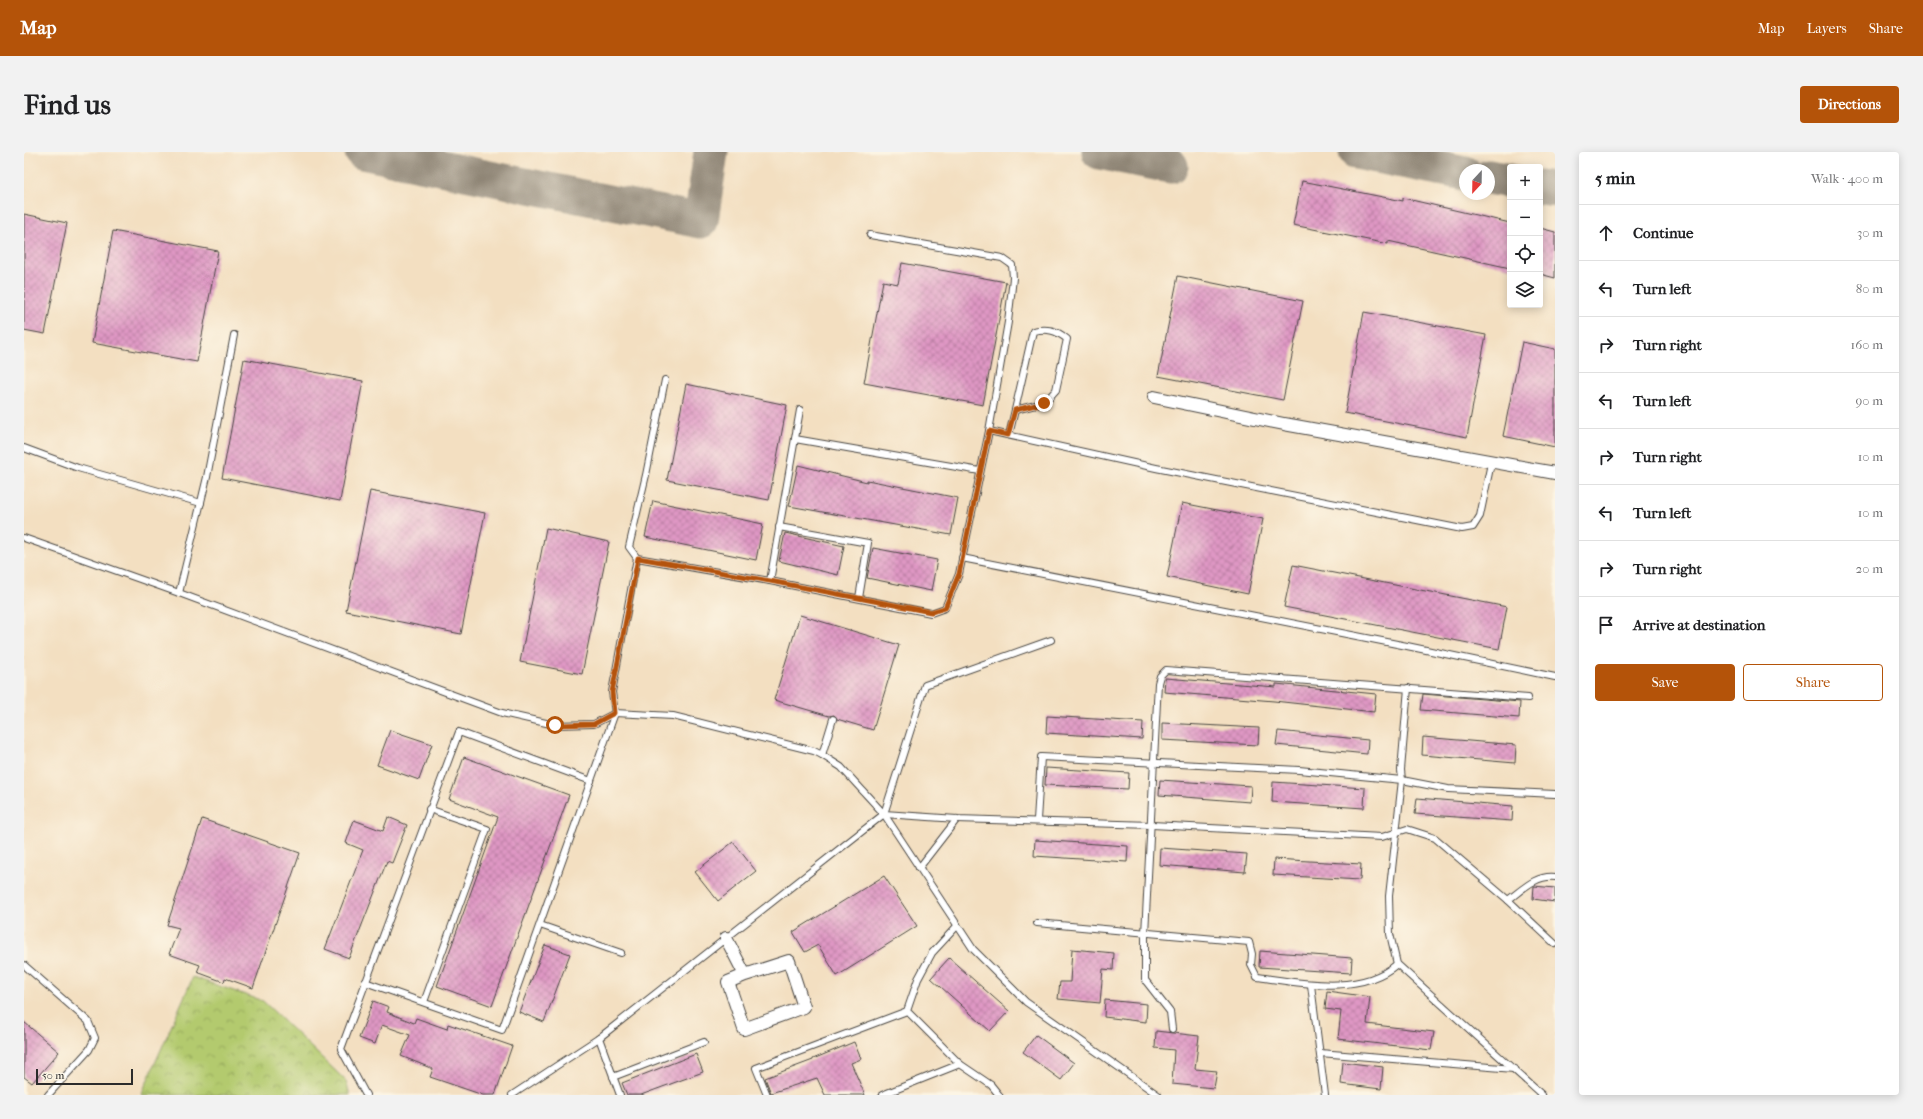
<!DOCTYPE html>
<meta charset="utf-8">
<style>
body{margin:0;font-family:"IM FELL French Canon",serif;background:#f2f2f2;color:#202124}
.controls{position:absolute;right:12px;top:12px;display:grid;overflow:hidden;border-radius:4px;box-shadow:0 2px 10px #0003}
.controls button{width:36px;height:36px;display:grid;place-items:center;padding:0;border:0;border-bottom:1px solid #e0e0e0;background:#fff;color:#202124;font:20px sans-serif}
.compass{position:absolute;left:1435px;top:12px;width:36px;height:36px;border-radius:50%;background:#fff;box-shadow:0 2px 10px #0003;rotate:202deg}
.scale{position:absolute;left:12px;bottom:10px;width:97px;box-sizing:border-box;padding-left:4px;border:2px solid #2b2b2b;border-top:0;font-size:11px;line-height:14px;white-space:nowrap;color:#2b2b2b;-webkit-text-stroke:3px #fcf5e5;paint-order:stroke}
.stop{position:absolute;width:12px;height:12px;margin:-9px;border:3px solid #b45309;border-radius:50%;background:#fff}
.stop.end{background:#b45309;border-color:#fff;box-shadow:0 1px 4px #0008}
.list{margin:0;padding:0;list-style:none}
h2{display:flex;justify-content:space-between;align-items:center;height:52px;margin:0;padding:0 16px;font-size:17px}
h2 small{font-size:13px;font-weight:400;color:#757577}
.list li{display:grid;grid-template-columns:26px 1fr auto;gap:12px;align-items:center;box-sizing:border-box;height:56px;padding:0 16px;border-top:1px solid #e0e0e0}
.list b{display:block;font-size:15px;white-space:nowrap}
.list em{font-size:13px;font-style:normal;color:#757577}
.actions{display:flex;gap:8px;padding:12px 16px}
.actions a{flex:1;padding:9px 0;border:1px solid #b45309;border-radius:4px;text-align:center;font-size:14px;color:#b45309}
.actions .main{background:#b45309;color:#fff}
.icon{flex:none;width:22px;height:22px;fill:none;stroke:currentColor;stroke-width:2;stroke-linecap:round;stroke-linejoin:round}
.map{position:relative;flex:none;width:1531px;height:943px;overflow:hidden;border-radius:4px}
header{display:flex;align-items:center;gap:24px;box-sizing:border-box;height:56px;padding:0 20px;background:#b45309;color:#fff}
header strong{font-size:19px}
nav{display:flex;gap:22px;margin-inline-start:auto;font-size:14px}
.intro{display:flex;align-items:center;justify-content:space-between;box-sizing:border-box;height:96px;padding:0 24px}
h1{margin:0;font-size:28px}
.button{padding:10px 18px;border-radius:4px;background:#b45309;color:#fff;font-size:14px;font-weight:700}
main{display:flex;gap:24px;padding:0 24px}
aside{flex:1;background:#fff;border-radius:4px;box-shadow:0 2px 10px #0003}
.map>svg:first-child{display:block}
.park{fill:url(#park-crowns);stroke:#6f7a4c}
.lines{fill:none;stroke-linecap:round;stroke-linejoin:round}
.taxiway{stroke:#8f8576;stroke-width:35}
.building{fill:url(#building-cross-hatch)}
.service-casing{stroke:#494642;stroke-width:8}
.minor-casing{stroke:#494642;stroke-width:14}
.service{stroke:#fff;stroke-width:6}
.minor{stroke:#fff;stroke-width:12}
.route{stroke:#b45309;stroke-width:5}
</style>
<header>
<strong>Map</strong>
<nav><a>Map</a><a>Layers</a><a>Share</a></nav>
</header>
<div class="intro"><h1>Find us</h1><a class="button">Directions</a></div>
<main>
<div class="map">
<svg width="1531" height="943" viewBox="0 0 1531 943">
<defs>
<pattern id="park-crowns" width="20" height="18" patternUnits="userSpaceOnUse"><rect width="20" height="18" fill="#b3ca6e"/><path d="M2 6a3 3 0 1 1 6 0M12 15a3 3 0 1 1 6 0" fill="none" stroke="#92a45b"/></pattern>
<pattern id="building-cross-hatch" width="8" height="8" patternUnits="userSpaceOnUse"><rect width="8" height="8" fill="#df97c4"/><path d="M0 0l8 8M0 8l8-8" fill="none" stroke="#b57b9f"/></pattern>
</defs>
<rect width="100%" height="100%" fill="#fcf5e5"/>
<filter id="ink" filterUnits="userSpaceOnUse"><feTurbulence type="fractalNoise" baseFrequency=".025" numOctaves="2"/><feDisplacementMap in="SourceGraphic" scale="8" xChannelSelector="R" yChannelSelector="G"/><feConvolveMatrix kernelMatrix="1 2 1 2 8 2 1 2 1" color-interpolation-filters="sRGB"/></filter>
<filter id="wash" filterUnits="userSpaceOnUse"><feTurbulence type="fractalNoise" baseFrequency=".012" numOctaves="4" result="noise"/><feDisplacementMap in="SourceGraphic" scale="16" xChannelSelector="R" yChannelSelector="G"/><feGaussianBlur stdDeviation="0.9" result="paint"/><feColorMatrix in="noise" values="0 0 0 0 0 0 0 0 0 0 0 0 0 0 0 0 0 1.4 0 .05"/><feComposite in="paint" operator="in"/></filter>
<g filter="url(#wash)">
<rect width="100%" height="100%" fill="#f3dfc1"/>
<path class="park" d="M169 825 239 849 322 929 326 943H117Z"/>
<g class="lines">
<g class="taxiway">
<path d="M338 0 677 69 687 0"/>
<path d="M1075 0 1147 14"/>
<path d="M1332 0 1441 21"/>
<path d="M1465 25 1486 29"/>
<path d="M1516 35 1531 37"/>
</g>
</g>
<g id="blocks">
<g class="building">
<path d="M1278 29 1379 49V46L1486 71V116L1364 89V92L1269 73Z"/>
<path d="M0 62 43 71 21 182 0 178Z"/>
<path d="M1516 76 1531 80V126L1516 122Z"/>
<path d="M89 79 194 99 173 210 68 191Z"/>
<path d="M878 111 982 130 959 253 840 231 859 129 874 132Z"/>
<path d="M1154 124 1279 149 1259 248 1134 224Z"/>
<path d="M1340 160 1462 183 1443 285 1321 261Z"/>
<path d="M1498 190 1531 197V295L1479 284Z"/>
<path d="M220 207 339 229 316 349 198 326Z"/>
<path d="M662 232 763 253 745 348 643 328Z"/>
<path d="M774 313 843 330V328L934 346 927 383 765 354Z"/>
<path d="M346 339 461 361 437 482 322 459Z"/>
<path d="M629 349 739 372 732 408 621 385Z"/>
<path d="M1158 351 1239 367 1224 442 1143 425Z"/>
<path d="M522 376 585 390 558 522 496 510Z"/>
<path d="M761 381 820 394 814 423 755 409Z"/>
<path d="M849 396 913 408 907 439 843 426Z"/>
<path d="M1269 413 1483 455 1475 497 1260 455Z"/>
<path d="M776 463 875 493 849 578 813 567 810 563 805 564 750 548Z"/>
<path d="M1141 526 1252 535V532L1352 542 1350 560 1250 549 1140 540Z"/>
<path d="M1399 542 1496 550 1495 566 1397 558Z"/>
<path d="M1023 564 1119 570 1118 587 1022 581Z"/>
<path d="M1138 571 1235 576 1234 593 1138 588Z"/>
<path d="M366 578 408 592 395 628 353 613Z"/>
<path d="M1254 579 1344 588 1343 602 1252 593Z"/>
<path d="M1399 585 1492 593 1491 611 1398 603Z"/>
<path d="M440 605 545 643 468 854 413 834 474 665 425 647Z"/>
<path d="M1022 616 1105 621 1104 637 1021 633Z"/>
<path d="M1136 628 1227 634 1226 650 1135 643Z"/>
<path d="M1249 630 1341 636 1340 656 1248 650Z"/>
<path d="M1393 646 1489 654 1488 669 1391 662Z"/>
<path d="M364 665 383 673 368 711 363 709 325 806 301 797 339 698 322 691 330 668 359 679Z"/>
<path d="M178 667 276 701 229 836 201 826 200 830 173 820 176 813 145 802 155 776 143 773Z"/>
<path d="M1011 688 1104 694 1103 710 1010 704Z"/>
<path d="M709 690 732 719 694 749 671 720Z"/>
<path d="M1136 696 1223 702 1221 720 1135 713Z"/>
<path d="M1250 707 1337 712 1336 728 1249 723Z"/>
<path d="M860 724 893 774 813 824 794 793 781 800 769 780Z"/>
<path d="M1510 734 1531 736V750L1509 747Z"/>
<path d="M521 793 546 802 520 870 495 860Z"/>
<path d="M1048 797 1090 801 1089 818 1079 817 1076 851 1034 847 1036 830H1046Z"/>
<path d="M1236 799 1328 806 1327 821 1235 815Z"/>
<path d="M925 806 985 859 966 879 907 826Z"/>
<path d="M1303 839 1346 845 1343 872 1410 880 1407 898 1314 887 1317 859 1301 857Z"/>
<path d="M1081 848 1123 852 1122 870 1080 865Z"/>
<path d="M349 849 365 855 363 860 390 871 392 866 423 877 424 872 488 894 471 943H459L406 925 409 917 377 904 386 883 358 873 351 892 335 886Z"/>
<path d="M0 870 35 900 8 931 0 925Z"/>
<path d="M1132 879 1175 884 1171 917 1193 919 1190 936 1148 932 1150 898 1131 896Z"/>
<path d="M1012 883 1050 911 1037 928 999 900Z"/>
<path d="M830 890 837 907 827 911 841 943H801L793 926 747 941 741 926 789 908V907Z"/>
<path d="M672 902 679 920 617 943H603L598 931Z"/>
<path d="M1319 910 1359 915 1357 937 1317 932Z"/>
</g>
</g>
</g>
<g filter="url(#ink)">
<use href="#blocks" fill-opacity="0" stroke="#494642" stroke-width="1"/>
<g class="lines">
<defs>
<g id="service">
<path d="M846 83 978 106 988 113 989 126 984 170 965 279"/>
<path d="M985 283 991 258 1020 251 1032 238 1043 187C1032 178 1023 176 1009 179L991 258"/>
<path d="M771 287 956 319"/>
<path d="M0 296 54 316 177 351"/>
<path d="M755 375 844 391 835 446"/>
<path d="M0 386 155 441 478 561 531 573 570 572 591 561 649 564 790 599 798 603 817 615 860 662 949 797 1002 850 1134 943"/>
<path d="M613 406 605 395 622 323 641 228"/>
<path d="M938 406 1383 494 1531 525"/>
<path d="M746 429 776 258"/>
<path d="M155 441 183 325 210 183"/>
<path d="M1384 536 1377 618 1378 628 1365 744 1366 782 1373 812 1518 943"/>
<path d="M798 603 809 567"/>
<path d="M860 662 901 533 1027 488"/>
<path d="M1013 668 1017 605 1275 618 1378 628 1424 637 1531 642"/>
<path d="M895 716 933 667"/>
<path d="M1484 748C1499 737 1512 723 1531 725"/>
<path d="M1013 771 1225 790 1228 802 1227 813 1233 825C1277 831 1336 844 1373 812"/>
<path d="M516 773 597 801"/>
<path d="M933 774 908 801 894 827 883 859 936 912 967 933 975 943"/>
<path d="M0 813 64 869 71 886 65 898 24 943"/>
<path d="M341 830 478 878 591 561 588 540 613 406 746 429 907 461 921 456 935 422 965 279 1132 316 1438 377 1449 375 1456 364 1467 311"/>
<path d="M1287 833 1301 943"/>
<path d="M400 850 463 677 405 657"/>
<path d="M1148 877 1146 860 1121 828V782L1134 531 1136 524 1142 518 1504 546"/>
<path d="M575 886 596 943"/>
<path d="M1296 901 1490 917"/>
<path d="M589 925 680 890"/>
<path d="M342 943 317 897 435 580 567 629"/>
<path d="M488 943 575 886 860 662 933 667 1128 673 1358 685 1383 677 1411 686 1484 748 1531 792"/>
<path d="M743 943 732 916 883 859"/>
<path d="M858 943 936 912"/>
</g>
<g id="minor">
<path d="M1130 245 1260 272 1531 321"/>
<path d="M702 786 721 823 765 809 780 855 720 877 704 830 721 823"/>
</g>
</defs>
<use href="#service" class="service-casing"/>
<use href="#minor" class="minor-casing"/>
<use href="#service" class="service"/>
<use href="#minor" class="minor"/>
</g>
</g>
<g class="lines" filter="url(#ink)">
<path class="route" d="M531 573 570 572 590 561 588 540 614 406 746 429 907 460 921 456 935 422 965 279 984 283 991 258 1020 251"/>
</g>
</svg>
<div class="controls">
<button>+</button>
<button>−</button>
<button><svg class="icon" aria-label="locate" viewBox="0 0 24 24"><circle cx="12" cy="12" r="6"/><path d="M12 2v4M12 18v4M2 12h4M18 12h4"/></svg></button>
<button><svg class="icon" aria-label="layers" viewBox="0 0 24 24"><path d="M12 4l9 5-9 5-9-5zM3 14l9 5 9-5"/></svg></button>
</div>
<svg class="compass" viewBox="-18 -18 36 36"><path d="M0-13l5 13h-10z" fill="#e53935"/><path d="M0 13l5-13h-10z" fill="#757577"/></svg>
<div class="scale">50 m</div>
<div class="stop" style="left:531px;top:573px"></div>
<div class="stop end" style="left:1020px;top:251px"></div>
</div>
<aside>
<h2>5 min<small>Walk · 400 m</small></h2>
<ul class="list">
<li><svg class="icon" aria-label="ahead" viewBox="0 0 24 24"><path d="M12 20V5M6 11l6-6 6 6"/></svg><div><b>Continue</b></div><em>30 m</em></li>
<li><svg class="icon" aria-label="left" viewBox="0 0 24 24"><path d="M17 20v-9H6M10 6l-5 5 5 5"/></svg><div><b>Turn left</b></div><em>80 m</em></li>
<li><svg class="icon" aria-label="right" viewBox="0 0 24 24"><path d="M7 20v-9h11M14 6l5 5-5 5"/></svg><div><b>Turn right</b></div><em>160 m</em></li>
<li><svg class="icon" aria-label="left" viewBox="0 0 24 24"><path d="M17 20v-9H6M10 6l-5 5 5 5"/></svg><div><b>Turn left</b></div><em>90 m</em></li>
<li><svg class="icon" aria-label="right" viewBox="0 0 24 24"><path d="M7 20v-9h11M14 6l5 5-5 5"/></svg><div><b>Turn right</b></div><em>10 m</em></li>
<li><svg class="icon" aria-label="left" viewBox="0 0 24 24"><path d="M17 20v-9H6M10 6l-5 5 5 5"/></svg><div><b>Turn left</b></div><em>10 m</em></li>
<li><svg class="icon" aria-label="right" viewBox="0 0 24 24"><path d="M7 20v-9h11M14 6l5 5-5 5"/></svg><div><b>Turn right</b></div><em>20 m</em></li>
<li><svg class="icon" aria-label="arrive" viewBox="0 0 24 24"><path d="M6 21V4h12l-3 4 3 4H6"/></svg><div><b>Arrive at destination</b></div></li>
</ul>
<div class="actions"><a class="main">Save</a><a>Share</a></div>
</aside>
</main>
